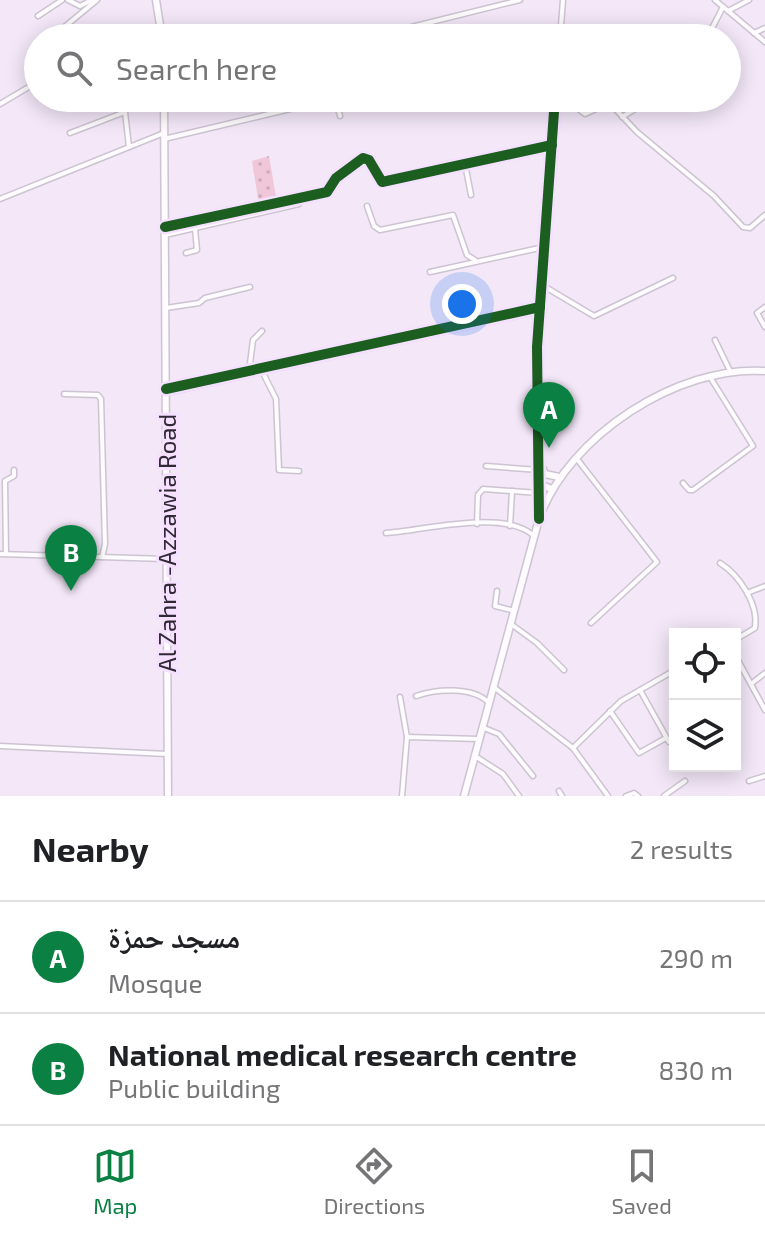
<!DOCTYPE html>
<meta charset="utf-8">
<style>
body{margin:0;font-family:"Exo 2","Noto Naskh Arabic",sans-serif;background:#f2f2f2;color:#202124}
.controls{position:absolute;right:24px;bottom:24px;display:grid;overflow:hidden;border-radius:0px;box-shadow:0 4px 20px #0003}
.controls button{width:72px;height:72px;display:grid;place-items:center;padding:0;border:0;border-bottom:2px solid #e0e0e0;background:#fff;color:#202124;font:40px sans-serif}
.you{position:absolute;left:462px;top:304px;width:28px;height:28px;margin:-20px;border:6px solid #fff;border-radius:50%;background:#1a73e8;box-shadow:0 0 0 12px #1a73e833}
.badge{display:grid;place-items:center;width:52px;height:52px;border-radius:50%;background:#0b8043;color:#fff;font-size:26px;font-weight:700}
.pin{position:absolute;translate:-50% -66px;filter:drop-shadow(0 2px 4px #0008)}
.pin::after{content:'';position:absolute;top:42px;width:28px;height:24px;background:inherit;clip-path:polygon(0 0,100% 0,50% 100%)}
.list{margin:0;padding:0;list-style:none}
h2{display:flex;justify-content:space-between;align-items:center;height:104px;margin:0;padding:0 32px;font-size:34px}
h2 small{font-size:26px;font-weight:400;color:#757577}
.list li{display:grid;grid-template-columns:52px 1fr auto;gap:24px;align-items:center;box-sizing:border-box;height:112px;padding:0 32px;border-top:2px solid #e0e0e0}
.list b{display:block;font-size:30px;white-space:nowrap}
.list p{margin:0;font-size:26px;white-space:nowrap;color:#757577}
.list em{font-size:26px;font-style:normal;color:#757577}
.icon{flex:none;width:44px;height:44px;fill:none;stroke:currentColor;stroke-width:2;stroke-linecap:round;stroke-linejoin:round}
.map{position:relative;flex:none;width:765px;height:796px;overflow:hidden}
.search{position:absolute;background:#fff;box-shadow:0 4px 20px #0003;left:24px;right:24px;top:24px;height:88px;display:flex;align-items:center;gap:20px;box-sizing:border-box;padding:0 28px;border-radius:44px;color:#757577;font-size:30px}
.sheet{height:328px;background:#fff}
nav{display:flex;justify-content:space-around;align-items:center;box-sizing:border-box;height:112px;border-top:2px solid #e0e0e0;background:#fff;font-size:22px;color:#757577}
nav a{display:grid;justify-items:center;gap:4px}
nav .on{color:#0b8043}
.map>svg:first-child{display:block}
.grass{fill:url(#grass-dots)}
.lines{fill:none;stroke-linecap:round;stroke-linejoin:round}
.minor-casing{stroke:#cdc4d1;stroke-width:7}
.major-casing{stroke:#cdc4d1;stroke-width:9}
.minor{stroke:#fdfbfe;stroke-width:4}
.major{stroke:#fdfbfe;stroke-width:6}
.cycleway-casing{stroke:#f6e0ff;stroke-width:15}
.cycleway{stroke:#1b5e20;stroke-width:10}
.labels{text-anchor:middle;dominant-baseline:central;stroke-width:6;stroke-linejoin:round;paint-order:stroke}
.street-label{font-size:24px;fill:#302834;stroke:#f6e0ff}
</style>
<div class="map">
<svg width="765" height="796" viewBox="0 0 765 796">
<defs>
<pattern id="grass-dots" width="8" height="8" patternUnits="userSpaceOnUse" patternTransform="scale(2)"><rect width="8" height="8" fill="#efc7d8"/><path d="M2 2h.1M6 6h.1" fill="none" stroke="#cdabba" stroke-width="1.8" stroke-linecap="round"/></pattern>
</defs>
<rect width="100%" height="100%" fill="#f3e7f8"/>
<path class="grass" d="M269 156 277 203 259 205 252 161Z"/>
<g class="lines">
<defs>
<g id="minor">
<path d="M68 0 80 6 92 0"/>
<path d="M715 0 765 42"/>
<path d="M728 11 749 0"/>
<path d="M38 16 62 0"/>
<path d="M754 33 765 28"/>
<path d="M51 38 97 0"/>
<path d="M367 38 520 0"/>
<path d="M560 38 563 0"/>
<path d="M707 38 723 7"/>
<path d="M555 98 568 101 585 114 609 103"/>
<path d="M605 98 637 132 714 196 743 227 750 228 765 215"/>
<path d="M164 103 183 98"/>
<path d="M0 104 27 88"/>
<path d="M622 117 653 98"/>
<path d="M70 133 125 112 129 147"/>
<path d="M164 139 332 99 336 101 340 116"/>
<path d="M465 164 471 195"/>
<path d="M0 199 164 133"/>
<path d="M367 206 374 226 380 230 453 215 467 255 475 260"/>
<path d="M165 227 327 192 336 178 363 158 369 160 382 182 552 145"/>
<path d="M165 235 299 204 300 198"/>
<path d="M186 253 197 250 195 229"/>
<path d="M430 272 544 247"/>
<path d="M542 285 594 316 673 278"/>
<path d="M765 307 757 313 765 327"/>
<path d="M166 308 199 303 205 298 250 287"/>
<path d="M715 340 730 371"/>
<path d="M249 371 253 340 262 331"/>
<path d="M262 371 276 399 279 470 299 471"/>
<path d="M166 389 539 307"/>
<path d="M166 393 539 311"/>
<path d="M64 394 98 395 101 399 105 544 102 557"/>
<path d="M577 459 657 562 591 623"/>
<path d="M486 466 539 470"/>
<path d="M683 483 689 490H693L753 446 710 377"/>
<path d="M539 515 537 347 555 98"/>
<path d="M477 524 478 495 483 489 539 493"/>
<path d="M510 526 512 491"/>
<path d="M386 533C422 531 504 508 534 536"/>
<path d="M0 554 166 559"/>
<path d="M6 554 5 481 14 476V470"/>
<path d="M720 563C739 575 759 604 755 628L735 640"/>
<path d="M497 591 495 606 515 611"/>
<path d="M747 593 765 586"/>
<path d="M511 624 537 643 564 670"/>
<path d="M735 655 765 710"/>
<path d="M751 684 765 673"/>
<path d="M495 688 573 748 608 796"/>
<path d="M640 690 669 742 675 740"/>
<path d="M416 696C436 689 473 686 489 703"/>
<path d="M400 697 407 737"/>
<path d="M610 711 639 753 666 738"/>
<path d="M484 728 499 734 533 776"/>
<path d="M0 746 167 754"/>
<path d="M573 748 621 701 675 670"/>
<path d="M475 756 503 774 519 796"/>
<path d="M749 781 765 776"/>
<path d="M559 791 562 796"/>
<path d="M402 796 407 737 479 739"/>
<path d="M626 796 634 793 638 796"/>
<path d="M664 796 685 781"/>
</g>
<g id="major">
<path d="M156 0 162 38"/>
<path d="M164 98 168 796"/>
<path d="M539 460 545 474 559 477"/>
<path d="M539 484 552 489"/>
<path d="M464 796 539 519C568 436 678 365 765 371"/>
</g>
</defs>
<use href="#minor" class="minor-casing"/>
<use href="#major" class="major-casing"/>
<use href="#minor" class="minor"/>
<use href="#major" class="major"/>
<defs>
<g id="cycleway">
<path d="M165 227 327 192 336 178 363 158 369 160 382 182 552 145"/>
<path d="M166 389 540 307"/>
<path d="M539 519 537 347 555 98"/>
</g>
</defs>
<use href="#cycleway" class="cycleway-casing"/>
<use href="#cycleway" class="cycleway"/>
</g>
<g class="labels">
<g class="street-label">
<text transform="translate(166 543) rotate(-90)">Al Zahra -Azzawia Road</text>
</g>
</g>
</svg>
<div class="controls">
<button><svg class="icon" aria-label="locate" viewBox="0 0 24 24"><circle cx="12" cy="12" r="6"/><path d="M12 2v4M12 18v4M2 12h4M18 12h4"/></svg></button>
<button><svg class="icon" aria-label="layers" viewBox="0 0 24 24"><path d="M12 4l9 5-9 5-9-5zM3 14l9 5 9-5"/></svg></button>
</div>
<div class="you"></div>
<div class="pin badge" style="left:549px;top:448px">A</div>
<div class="pin badge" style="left:71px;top:591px">B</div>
<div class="search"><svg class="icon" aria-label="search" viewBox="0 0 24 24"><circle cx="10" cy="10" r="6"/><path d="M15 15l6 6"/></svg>Search here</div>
</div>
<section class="sheet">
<h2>Nearby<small>2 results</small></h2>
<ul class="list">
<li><span class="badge">A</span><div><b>مسجد حمزة</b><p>Mosque</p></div><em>290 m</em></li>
<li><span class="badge">B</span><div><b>National medical research centre</b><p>Public building</p></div><em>830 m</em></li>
</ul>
</section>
<nav>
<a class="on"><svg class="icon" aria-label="map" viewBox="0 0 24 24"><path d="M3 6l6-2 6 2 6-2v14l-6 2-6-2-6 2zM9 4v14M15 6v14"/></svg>Map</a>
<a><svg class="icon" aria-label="directions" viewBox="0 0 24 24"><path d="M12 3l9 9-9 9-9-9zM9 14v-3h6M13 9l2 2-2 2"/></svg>Directions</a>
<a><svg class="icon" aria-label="saved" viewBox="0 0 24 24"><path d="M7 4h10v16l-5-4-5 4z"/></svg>Saved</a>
</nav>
